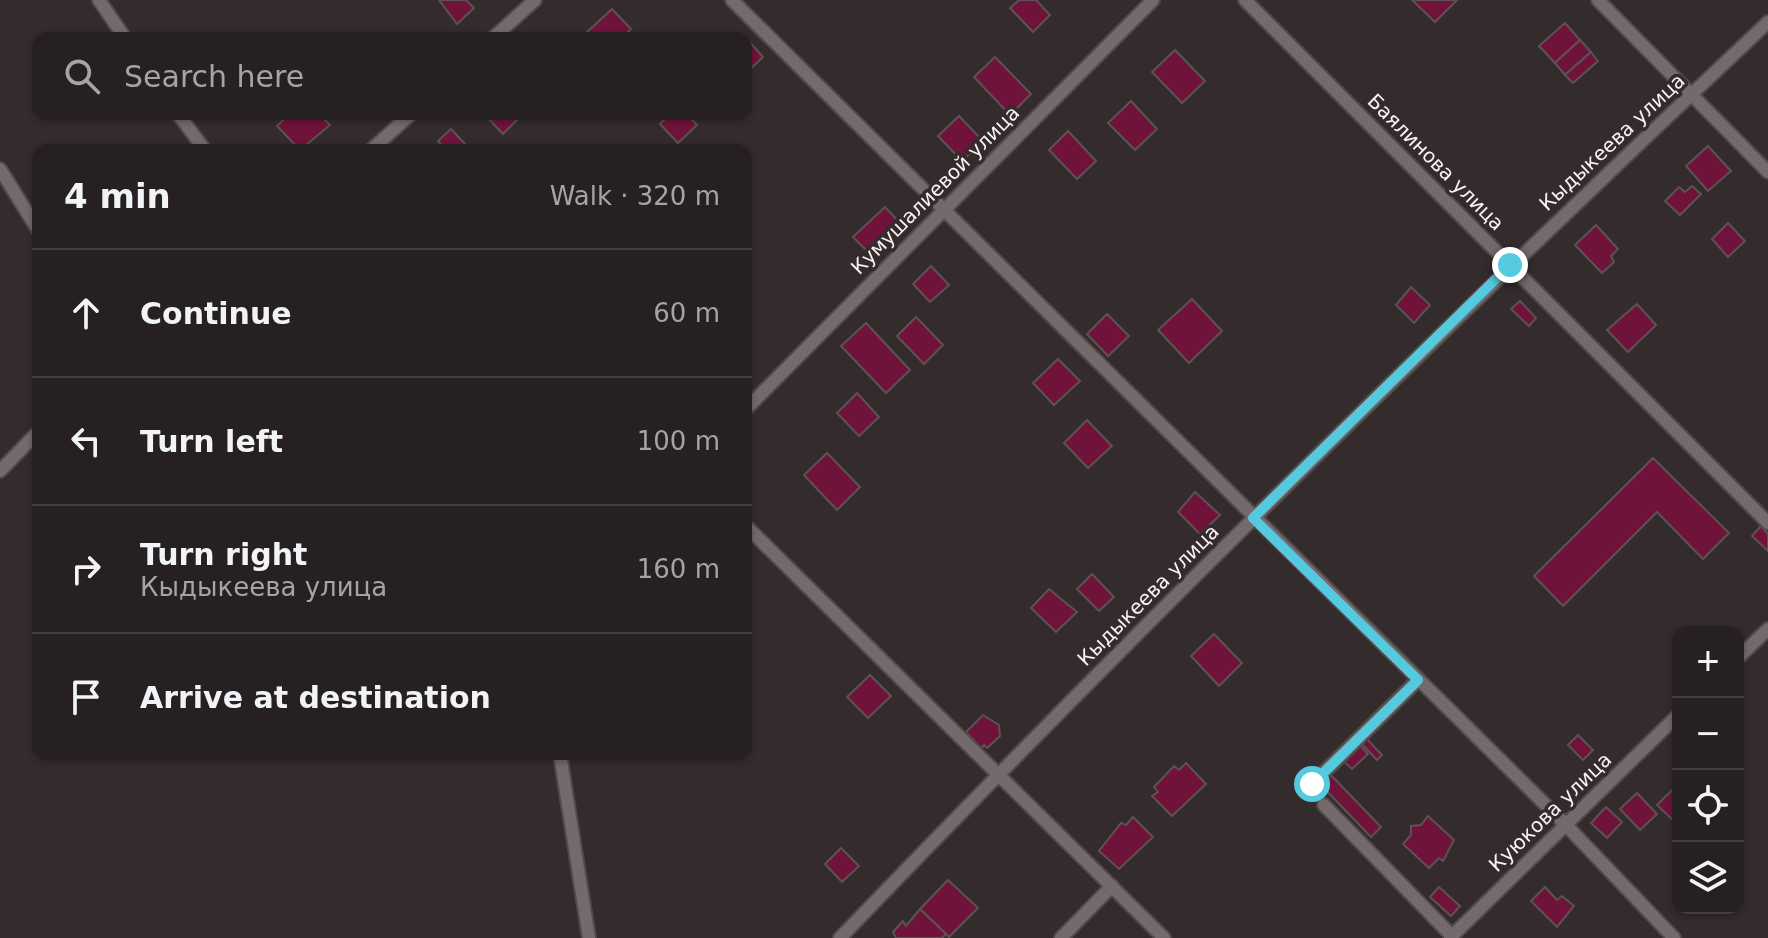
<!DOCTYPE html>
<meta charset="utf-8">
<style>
body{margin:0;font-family:"DejaVu Sans",sans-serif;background:#332d2f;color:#f1f3f6}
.controls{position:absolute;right:24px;bottom:24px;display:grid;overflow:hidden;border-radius:16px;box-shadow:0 2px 6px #0004}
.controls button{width:72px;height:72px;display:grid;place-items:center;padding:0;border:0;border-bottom:2px solid #433e40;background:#272022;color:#f1f3f6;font:40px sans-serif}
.stop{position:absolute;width:24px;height:24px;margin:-18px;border:6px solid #55cadf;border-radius:50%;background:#fff}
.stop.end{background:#55cadf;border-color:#fff;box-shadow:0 2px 8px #0008}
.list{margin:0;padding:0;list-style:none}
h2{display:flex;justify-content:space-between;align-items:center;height:104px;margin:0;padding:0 32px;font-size:34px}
h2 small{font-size:26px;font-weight:400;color:#a4a3a5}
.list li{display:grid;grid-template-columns:52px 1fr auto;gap:24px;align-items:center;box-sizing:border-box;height:128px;padding:0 32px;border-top:2px solid #433e40}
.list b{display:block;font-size:30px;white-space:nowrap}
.list p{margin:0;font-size:26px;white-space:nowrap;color:#a4a3a5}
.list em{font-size:26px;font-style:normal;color:#a4a3a5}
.icon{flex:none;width:44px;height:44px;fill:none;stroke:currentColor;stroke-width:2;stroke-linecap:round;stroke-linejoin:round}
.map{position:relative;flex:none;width:1768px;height:938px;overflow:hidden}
.search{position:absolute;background:#272022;box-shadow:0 2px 6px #0004;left:32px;top:32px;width:720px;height:88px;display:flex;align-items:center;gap:20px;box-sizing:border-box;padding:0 28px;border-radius:16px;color:#a4a3a5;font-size:30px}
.panel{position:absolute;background:#272022;box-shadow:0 2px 6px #0004;left:32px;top:144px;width:720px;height:616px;border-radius:16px}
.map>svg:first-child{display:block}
.building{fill:#70133a;stroke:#5c5254;stroke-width:2}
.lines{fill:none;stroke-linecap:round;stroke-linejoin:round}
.street-casing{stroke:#514a4b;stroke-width:16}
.street{stroke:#74696b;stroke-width:12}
.route{stroke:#55cadf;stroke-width:10}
.labels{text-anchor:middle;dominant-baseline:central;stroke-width:7;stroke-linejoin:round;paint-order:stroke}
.street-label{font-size:20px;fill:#f9f3f4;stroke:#342b2d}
</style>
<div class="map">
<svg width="1768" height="938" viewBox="0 0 1768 938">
<rect width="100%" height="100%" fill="#342b2d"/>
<g class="building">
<path d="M439 0H466L474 8 457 24Z"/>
<path d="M1019 0H1036L1050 15 1033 32 1010 8Z"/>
<path d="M1412 0H1457L1435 22Z"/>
<path d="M612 9 631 29 622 38H593L587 32Z"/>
<path d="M1565 23 1580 40 1555 63 1539 46Z"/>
<path d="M746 38 763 57 747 72 746 71Z"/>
<path d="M1580 40 1591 52 1565 75 1555 63Z"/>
<path d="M1175 50 1205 81 1182 103 1152 72Z"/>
<path d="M1591 52 1598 61 1573 83 1565 75Z"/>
<path d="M995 57 1031 94 1010 115 974 77Z"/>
<path d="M1131 101 1157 129 1135 150 1108 123Z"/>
<path d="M289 114H319L330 125 300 150 277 126Z"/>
<path d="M484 114H521L522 115 503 134Z"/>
<path d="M670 114H687L697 125 678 143 660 124Z"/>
<path d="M959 116 983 141 962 161 938 136Z"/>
<path d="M451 129 467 146 462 150H446L438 141Z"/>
<path d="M1068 131 1096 161 1077 179 1049 150Z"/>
<path d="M1708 146 1731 171 1708 191 1686 166Z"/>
<path d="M1692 186 1701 194 1680 215 1665 201 1679 187 1685 192Z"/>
<path d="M885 207 903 226 872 256 853 237Z"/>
<path d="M1728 223 1745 241 1728 257 1712 239Z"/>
<path d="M1596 225 1618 249 1611 256 1614 262 1602 273 1575 245Z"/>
<path d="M931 266 949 285 930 302 913 284Z"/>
<path d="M1411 287 1430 305 1414 323 1396 305Z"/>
<path d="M1192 299 1222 331 1189 363 1158 330Z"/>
<path d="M1520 301 1536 318 1529 326 1511 309Z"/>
<path d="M1637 304 1656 325 1628 352 1607 330Z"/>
<path d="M1107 314 1129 336 1108 356 1087 334Z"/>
<path d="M916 317 943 345 924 364 897 336Z"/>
<path d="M866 323 910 370 886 393 841 346Z"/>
<path d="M1058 359 1080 381 1054 405 1033 383Z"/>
<path d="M857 393 879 417 859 436 837 413Z"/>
<path d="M1087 420 1112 446 1088 468 1064 443Z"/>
<path d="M827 453 860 487 837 510 804 475Z"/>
<path d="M1653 458 1729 533 1703 559 1657 512 1563 606 1534 576Z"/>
<path d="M1195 492 1220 515 1200 534 1178 512Z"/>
<path d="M1761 526 1768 534V551L1752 536Z"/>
<path d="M1092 574 1114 597 1099 611 1077 589Z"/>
<path d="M1049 589 1077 612 1056 632 1031 608Z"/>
<path d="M1214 634 1242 663 1219 686 1191 656Z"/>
<path d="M870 675 891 696 868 718 847 697Z"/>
<path d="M983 715 999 725 1000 736 987 748 984 745 981 748 966 732Z"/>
<path d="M1578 735 1593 750 1583 760 1568 745Z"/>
<path d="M1366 738 1382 755 1377 760 1361 743Z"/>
<path d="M1358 743 1368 754 1352 769 1341 759Z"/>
<path d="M1186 763 1206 784 1172 816 1152 796 1158 792 1154 787 1174 766 1179 770Z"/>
<path d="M1328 772 1381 827 1371 837 1318 782Z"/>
<path d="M1675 787 1678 789V825L1657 805Z"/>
<path d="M1637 793 1657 814 1640 830 1620 809Z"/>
<path d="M1606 807 1622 822 1607 838 1591 823Z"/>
<path d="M1428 816 1454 840 1443 861 1439 858 1429 868 1403 844 1411 835V826L1421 825Z"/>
<path d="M1133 817 1153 837 1119 869 1099 851 1121 823 1126 825Z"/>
<path d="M841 848 859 866 842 882 825 864Z"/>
<path d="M948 880 978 908 949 937 920 909Z"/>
<path d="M1439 887 1460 906 1451 916 1430 897Z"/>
<path d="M1545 887 1557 900 1562 896 1574 906 1557 927 1531 901Z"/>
<path d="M920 909 946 934 942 938H896L893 932 903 921 906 926Z"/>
</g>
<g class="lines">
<defs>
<g id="street">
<path d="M99 0 125 38"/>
<path d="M732 0 1565 824 1674 938"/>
<path d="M1245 0 1768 523"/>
<path d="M1598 0 1768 172"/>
<path d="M493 38 535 0"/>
<path d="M178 114 205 150"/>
<path d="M371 150 411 114"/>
<path d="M0 169 38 230"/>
<path d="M746 409 1153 0"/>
<path d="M0 471 38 432"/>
<path d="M746 526 1164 938"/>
<path d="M1738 658 1768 629"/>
<path d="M560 754 589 938"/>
<path d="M1312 784 1418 680"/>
<path d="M1324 805 1452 936"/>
<path d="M840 938C1142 624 1451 320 1768 22"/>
<path d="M1061 938 1112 886"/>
<path d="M1450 938 1678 715"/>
</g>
</defs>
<use href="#street" class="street-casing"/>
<use href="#street" class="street"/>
</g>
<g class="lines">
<path class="route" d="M1312 784 1418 680 1253 518 1510 265"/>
</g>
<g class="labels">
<g class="street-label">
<text transform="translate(1612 142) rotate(-43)">Кыдыкеева улица</text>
<text transform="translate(1436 162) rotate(45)">Баялинова улица</text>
<text transform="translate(935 190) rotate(-45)">Кумушалиевой улица</text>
<text transform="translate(1148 595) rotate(-45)">Кыдыкеева улица</text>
<text transform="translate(1550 812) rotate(-44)">Куюкова улица</text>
</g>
</g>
</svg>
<div class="controls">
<button>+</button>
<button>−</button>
<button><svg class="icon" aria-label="locate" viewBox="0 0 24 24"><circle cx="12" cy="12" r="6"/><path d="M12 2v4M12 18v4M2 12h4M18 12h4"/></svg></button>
<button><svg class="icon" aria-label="layers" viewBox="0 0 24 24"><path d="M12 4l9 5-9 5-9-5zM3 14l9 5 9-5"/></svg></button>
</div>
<div class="stop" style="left:1312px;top:784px"></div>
<div class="stop end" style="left:1510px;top:265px"></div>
<div class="search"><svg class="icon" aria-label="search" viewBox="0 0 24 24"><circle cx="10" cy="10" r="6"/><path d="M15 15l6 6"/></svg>Search here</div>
<section class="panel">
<h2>4 min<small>Walk · 320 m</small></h2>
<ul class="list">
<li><svg class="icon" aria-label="ahead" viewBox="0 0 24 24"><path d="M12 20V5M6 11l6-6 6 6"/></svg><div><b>Continue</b></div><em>60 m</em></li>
<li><svg class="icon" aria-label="left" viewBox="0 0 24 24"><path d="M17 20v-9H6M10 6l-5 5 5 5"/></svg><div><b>Turn left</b></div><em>100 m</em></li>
<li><svg class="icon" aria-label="right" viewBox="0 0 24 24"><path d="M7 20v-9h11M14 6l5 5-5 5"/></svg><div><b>Turn right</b><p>Кыдыкеева улица</p></div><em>160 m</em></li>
<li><svg class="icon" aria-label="arrive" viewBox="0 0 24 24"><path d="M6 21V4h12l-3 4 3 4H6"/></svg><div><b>Arrive at destination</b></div></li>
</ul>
</section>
</div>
